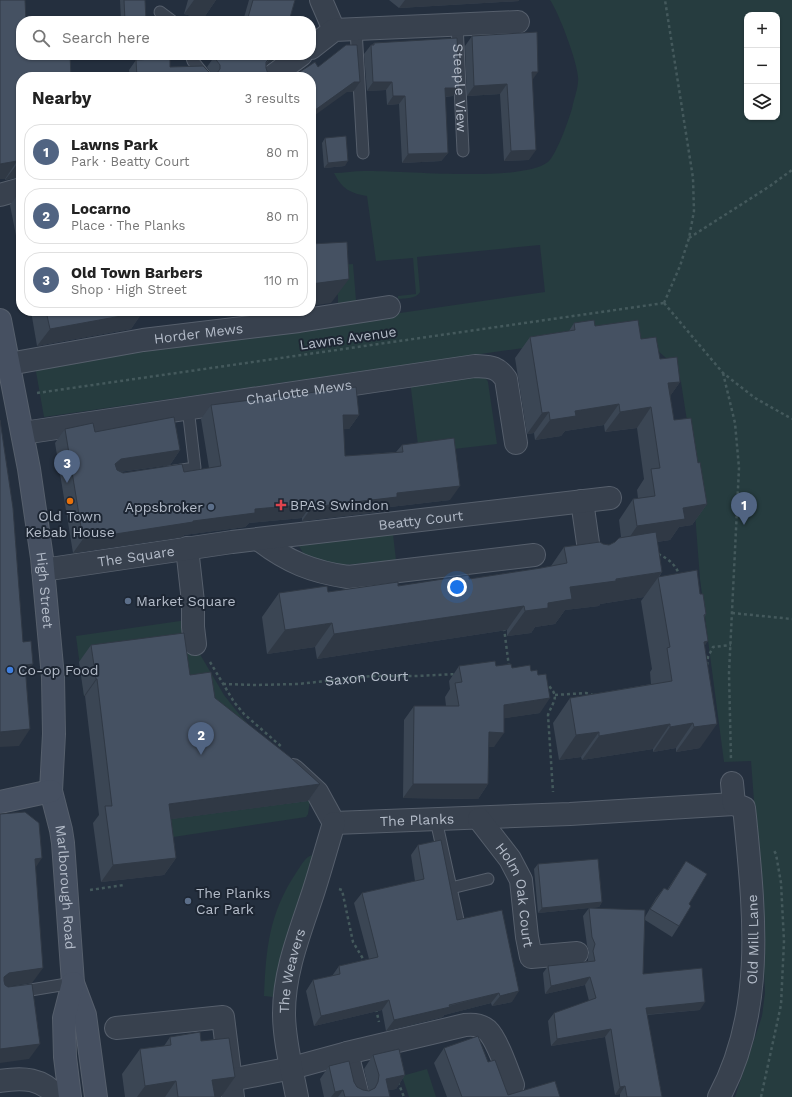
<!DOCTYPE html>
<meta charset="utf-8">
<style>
body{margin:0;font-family:"Work Sans",sans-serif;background:#f2f2f2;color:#222}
.controls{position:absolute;right:12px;top:12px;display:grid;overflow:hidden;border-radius:8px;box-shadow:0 1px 3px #0004}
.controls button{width:36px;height:36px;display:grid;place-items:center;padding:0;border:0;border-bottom:1px solid #e0e0e0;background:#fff;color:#222;font:20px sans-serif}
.you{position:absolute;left:457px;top:587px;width:14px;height:14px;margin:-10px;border:3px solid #fff;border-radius:50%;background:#1a73e8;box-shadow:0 0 0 6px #1a73e833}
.badge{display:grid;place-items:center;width:26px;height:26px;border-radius:50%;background:#516482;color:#fff;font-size:13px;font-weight:700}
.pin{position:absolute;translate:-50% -33px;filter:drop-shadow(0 1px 2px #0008)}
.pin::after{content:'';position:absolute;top:21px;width:14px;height:12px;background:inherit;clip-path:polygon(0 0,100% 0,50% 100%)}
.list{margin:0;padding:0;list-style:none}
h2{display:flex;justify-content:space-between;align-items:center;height:52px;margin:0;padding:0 16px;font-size:17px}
h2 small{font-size:13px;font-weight:400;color:#767676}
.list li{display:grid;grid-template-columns:26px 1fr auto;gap:12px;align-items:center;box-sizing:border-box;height:56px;margin:0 8px 8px;padding:0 8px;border:1px solid #e0e0e0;border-radius:16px}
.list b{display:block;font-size:15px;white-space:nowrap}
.list p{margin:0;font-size:13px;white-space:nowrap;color:#767676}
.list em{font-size:13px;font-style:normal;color:#767676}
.icon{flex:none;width:22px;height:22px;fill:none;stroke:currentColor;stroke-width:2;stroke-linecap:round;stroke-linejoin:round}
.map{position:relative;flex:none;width:792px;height:1097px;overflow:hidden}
.search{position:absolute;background:#fff;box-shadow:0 1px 3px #0004;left:16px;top:16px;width:300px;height:44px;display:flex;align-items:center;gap:10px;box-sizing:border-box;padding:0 14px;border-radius:16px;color:#767676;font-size:15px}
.panel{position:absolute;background:#fff;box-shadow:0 1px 3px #0004;left:16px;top:72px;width:300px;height:244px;border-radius:16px}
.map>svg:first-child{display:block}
.green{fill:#263c3f;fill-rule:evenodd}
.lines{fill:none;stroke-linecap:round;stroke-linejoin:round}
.service-casing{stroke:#565f6c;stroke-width:13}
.minor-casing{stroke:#565f6c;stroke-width:24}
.secondary-casing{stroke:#565f6c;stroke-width:24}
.path{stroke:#44595c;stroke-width:2.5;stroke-dasharray:3 3;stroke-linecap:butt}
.service{stroke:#38414e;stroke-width:11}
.minor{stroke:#38414e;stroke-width:22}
.secondary{stroke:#465061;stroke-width:22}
.wall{fill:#3b4654}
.shaded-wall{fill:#303945}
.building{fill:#455162;stroke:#303945}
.food-dot{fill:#e8710a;stroke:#1d2633;stroke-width:1.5}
.health-dot{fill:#e0444e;stroke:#1d2633;stroke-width:1.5}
.service-dot{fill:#5c6f8a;stroke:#1d2633;stroke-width:1.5}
.shop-dot{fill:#3f7fe0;stroke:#1d2633;stroke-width:1.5}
.labels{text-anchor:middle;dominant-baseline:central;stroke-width:4;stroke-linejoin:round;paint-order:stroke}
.street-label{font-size:14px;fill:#b4bcc9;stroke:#1d2633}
.poi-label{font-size:14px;fill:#b4bcc9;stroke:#1d2633;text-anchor:start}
</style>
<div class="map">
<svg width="792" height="1097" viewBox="0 0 792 1097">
<rect width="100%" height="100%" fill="#242f3e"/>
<g class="green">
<path d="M550 0H792V1097H735L762 1016 765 993 761 894 751 761 724 762 700 579 689 434 681 382 674 365 649 343 620 334 44 417 35 366 545 292 540 245 417 257 420 292C416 299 406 298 398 299V296L416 294 413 258 376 261 367 196C350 193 342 189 334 173 344 173 354 171 364 171 403 170 520 183 548 162 556 156 571 115 573 104 575 96 579 85 578 77 577 61 559 13 550 0ZM747 15H777V117H747Z"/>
<path d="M353 264 356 300 374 298 334 306 338 303V295L334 292 333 265Z"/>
<path d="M484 375 488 382 497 444 419 453 410 381Z"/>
<path d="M393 534 396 560 344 565 319 560 310 557 303 553 299 546 304 544Z"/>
<path d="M187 620 198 651 224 695 239 714 311 793 308 814 306 817 160 839 139 688 84 696 76 636Z"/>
<path d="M312 855 314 856 312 863 290 924 273 997 264 996C266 948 269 914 296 873 301 866 304 858 312 855Z"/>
<path d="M427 1069 436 1097H409L402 1076Z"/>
</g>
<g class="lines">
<defs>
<g id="service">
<path d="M160 12 172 21"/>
<path id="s2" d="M457 24 463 151"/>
<path d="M356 29 363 153"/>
<path d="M191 55 193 61 206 77"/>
<path d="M169 472 195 468 188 408"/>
<path d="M436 820 458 920"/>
<path d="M451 888 488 879"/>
<path d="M0 995 73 983"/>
</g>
<g id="minor">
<path d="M321 0 334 30"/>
<path d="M311 48 334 30 518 22"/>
<path d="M271 77 301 55"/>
<path d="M0 195 21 189"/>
<path id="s3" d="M9 364 143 340 299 321 389 307"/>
<path id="s4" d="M23 433 475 366C490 367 497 366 506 379L516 443"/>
<path d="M582 501 590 557"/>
<path d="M258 539C287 562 313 572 348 577L534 555"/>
<path d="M187 548 193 602V627L195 644"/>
<path id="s5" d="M43 570 232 542 610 498"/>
<path id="s6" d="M293 770 317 792 334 823 570 814 734 804"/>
<path id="s7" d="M479 819 510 859 521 880 527 937 531 957 577 953"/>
<path d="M116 1028 223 1017 233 1097"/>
<path d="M347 1053 357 1092"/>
<path d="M231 1080 292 1068 347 1053 465 1025C473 1024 481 1025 487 1030 497 1039 508 1072 513 1085"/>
<path d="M0 1081C23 1077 42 1078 58 1097"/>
<path id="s8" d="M297 1097C292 1070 284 1041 284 1013 284 970 301 930 314 890 321 868 327 846 334 823"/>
<path id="s9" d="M719 1097C766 1010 754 910 745 817L744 808 734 804 732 783"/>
</g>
<g id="secondary">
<path id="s10" d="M0 320 29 469 42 558 53 677 54 734 51 791 61 830 63 843 73 983 85 1015 96 1097"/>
<path d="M0 802 51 791"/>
<path d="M70 1097 65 1057 64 1018 73 983"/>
</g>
</defs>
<use href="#service" class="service-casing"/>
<use href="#minor" class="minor-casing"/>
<use href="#secondary" class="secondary-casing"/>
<g class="path">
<path d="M689 238 770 186 792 170"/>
<path d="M664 303 680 266 689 238 694 211 693 178 665 0"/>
<path d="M664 303 723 373 755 398 792 419"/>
<path d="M723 373 735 423 739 468 729 673 731 761"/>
<path d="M37 393 664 303"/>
<path d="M658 554C669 559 675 564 680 576"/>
<path d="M732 613 792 619"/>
<path d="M504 628 509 667"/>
<path d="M210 662 234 702 244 714 283 748"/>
<path d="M707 665 708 657 713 647 731 645"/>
<path d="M545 682C561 697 554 699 548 715L553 792"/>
<path id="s1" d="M223 684 256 685 298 684 372 676H417L456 674"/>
<path d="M555 695 586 693 593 695"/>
<path d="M339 889 342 890 353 942 365 962"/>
<path d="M90 890 124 885"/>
<path d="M376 1009 379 1022"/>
<path d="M398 1082 404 1097"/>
<path d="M761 1097 781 1005 784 941 781 883 776 854 773 849"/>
</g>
<use href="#service" class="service"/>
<use href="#minor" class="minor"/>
<use href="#secondary" class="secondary"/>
</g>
<g class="wall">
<path d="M0 0 21 77V177H18L5 180V179H0Z"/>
<path d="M120 0H145L146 21H121Z"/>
<path d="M188 0H216L203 19 184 14Z"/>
<path d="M249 0H295L289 21H243Z"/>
<path d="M389 0H519V1L399 8Z"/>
<path d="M472 36 533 80 529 160 504 161 500 94 467 96 465 46Z"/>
<path d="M374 43 453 96 445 97 448 153 441 161 402 163 399 104 387 105 386 90 367 91 364 54 371 45H372Z"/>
<path d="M214 57 275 59 266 65V68L268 74 272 77H130L129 70 136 60 170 67 210 73H211L207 67Z"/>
<path d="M325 138 345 166 324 168 322 143Z"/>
<path d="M21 190V261L10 205Z"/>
<path d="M31 311H143L131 329 37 346Z"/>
<path d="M233 311H275L249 314 234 315Z"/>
<path d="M574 323 595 326 641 339 680 382 670 396 674 420 698 463 707 504 692 525 679 527 670 540 657 542 662 572 659 577 700 594 706 614 704 618 705 645 700 748 676 752V748L653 752V749L582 760 581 757 559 760 553 723 570 698 651 684 650 672 652 669 641 601 644 597 600 604 599 606 565 610 555 624 535 627 531 633 507 636V630L317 659 315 647 267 654 262 617 279 593 328 592 469 579 541 568 551 566 564 547 603 544 609 545 615 542 621 537 619 520 633 499 638 498 637 490 644 479 637 428 605 432 604 425 565 431 561 436 535 440 534 433 527 434 515 358 530 337 569 331Z"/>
<path d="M211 405 359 415 349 429H343L345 456 396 452 402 445 450 500 390 507 387 511 302 521V518L249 523 245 527 184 535 183 537 73 553 55 443 65 429 95 432 180 450 170 465 120 472 123 473 184 472 209 468 201 419Z"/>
<path d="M91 645 190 675 215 698 320 784 308 801 171 819 176 858 164 875 101 882 93 823 99 815 85 696H84L79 662Z"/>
<path d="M459 666H496L531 671 540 713 504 718 494 747H488V784L478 799 403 798 404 720 414 706H446L445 697 450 689 449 681Z"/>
<path d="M418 845 457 920 512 1002 492 1006 491 1003 444 1015 443 1017 386 1031 382 1010 314 1026 306 991 313 980 332 976 339 966 369 959 354 903 362 893 415 881 411 855Z"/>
<path d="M686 861 689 904 679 926 672 937 645 920 643 974 700 1010 647 1015 662 1097H620V1094L615 1095 605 1037 551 1046 548 1021 554 1013 589 1001 585 985 545 994 543 973 548 966 588 961V959L589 952 587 945 583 916 589 908 645 917 656 898 664 888 667 890Z"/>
<path d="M538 864 602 902 599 907 538 913 534 869Z"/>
<path d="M170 1037 201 1041 221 1097H125L122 1074 140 1049 164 1046Z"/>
<path d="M444 1048 488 1062 508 1095 560 1097H447L434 1063Z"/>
<path d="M373 1055 405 1075 396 1089 389 1090 390 1097H324L320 1079 329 1066 354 1082 357 1087 363 1090 369 1091 364 1069Z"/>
</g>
<g class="shaded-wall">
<path d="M194 0H216L203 19 184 14Z"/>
<path d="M405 0H519V1L399 8Z"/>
<path d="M273 55H277L275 59 264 67 271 57Z"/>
<path d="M532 72H538L531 82Z"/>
<path d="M354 82H360L353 92H347L311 118V113Z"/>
<path d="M373 82H392L386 90 367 91Z"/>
<path d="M507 84 500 94 467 96 474 86Z"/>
<path d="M445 88H460L453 96 439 97Z"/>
<path d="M393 96H405L399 104 387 105Z"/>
<path d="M536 150 529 160 504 161 511 151Z"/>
<path d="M448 153 441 161 402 163 408 154Z"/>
<path d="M17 161 5 179H0V164Z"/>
<path d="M348 161 345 166 324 168 328 163Z"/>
<path d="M21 162V177H18L5 180 18 163Z"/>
<path d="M349 279 331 303 311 306V284Z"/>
<path d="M237 311H275L249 314 234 315Z"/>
<path d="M143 312 131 329 37 346 50 329Z"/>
<path d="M680 382 666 402 668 383Z"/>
<path d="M619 404 604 425 565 431 561 436 535 440 550 420 575 411Z"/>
<path d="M651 407 637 428 605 432 620 412Z"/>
<path d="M549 412 534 433 527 434 542 413Z"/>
<path d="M343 415H359L349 429 333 430Z"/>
<path d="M180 450 170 465 111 473 115 464 121 459Z"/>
<path d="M460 486 450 500 390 507 387 511 302 521 312 507 397 493Z"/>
<path d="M312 504 302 518 249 523 245 527 184 535 183 537 73 553 83 539 193 521 255 509Z"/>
<path d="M707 504 692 525 679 527 670 540 623 547 637 526 683 508Z"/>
<path d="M662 572 644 597 600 604 599 606 565 610 555 624 535 627 531 633 507 636 525 611 548 603 570 587Z"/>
<path d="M524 606 507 630 317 659 334 634Z"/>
<path d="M332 623 315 647 267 654 285 630Z"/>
<path d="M708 641 691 666 704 642Z"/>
<path d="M33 664 21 681 25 665Z"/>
<path d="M96 679H97L85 696H84Z"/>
<path d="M550 698 540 713 494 720 504 705Z"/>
<path d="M693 723 676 748 653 752 670 727Z"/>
<path d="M670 724 653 749 582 760 599 736Z"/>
<path d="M717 724 700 748 676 752 694 727Z"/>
<path d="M30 729 19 746 0 747V732Z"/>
<path d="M489 732 504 733 494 747H478Z"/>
<path d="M599 732 581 757 559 760 576 735Z"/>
<path d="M320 784 308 801 157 821 169 804Z"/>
<path d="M413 784H488L478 799 403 798Z"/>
<path d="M42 858 32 873 35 859Z"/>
<path d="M176 858 164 875 101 882 113 865Z"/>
<path d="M602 902 599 907 538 913 542 908Z"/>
<path d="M43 968 32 983 0 988 4 977 9 973Z"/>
<path d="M590 977 585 985 545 994 551 986Z"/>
<path d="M519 991 512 1002 492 1006 500 996Z"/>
<path d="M499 993 491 1003 444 1015 443 1017 386 1031 394 1020Z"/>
<path d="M389 1000 382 1010 314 1026 321 1016Z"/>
<path d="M705 1002 700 1010 641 1015 646 1008Z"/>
<path d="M611 1029 605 1037 551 1046 557 1039Z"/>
<path d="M40 1044 29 1059 0 1063V1049Z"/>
<path d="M405 1075 396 1089 376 1093 386 1079Z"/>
<path d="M235 1077 221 1097H201L212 1080Z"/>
<path d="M176 1081 165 1097H137L145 1086Z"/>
<path d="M625 1086 620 1094 615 1095 620 1087Z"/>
<path d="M343 1090 338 1097H331L335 1092Z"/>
</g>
<g class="building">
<path d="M0 0H25L26 21H21V55H70L71 77H21V162L18 163 17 161 0 164Z"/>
<path d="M124 0H145L146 21H125Z"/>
<path d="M253 0H295L289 21H247Z"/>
<path d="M537 32 538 72H532L536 150 511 151 507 84 474 86 472 36Z"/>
<path d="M457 38 460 88H445L448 153 408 154 405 96H393L392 82H373L371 45H374V43Z"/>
<path d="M346 45H357L360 82H354L311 113V77H292L315 62 318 67Z"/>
<path d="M217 55H273L266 62V68L268 74 272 77H137L136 60 170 58V67L203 66 210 73H217L220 69V65L214 57Z"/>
<path d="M346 136 348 161 328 163 325 138Z"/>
<path d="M347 242 349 279 311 284V244Z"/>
<path d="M46 311H143V312L50 329Z"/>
<path d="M594 320 595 326 638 320 641 339 656 337 660 359 677 357 680 382 668 383 674 420 691 418 698 463 700 462 707 504 683 508 685 519 637 526 633 499 655 496 651 469 660 468 651 407 620 412 619 404 575 411 576 416 550 420 549 412 542 413 530 337 575 330 574 323Z"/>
<path d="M356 387 359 415H343L345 456 403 452 402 445 454 438 460 486 397 493V497L312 507V504L255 509V513L193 521V522L83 539 65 429 93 423 95 432 174 417 180 450 121 459 115 464 117 470 123 473 182 464 184 472 221 466 211 405Z"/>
<path d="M0 420 13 508 23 642 31 641 33 664 25 665 30 729 0 732 1 736H0Z"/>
<path d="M656 532 662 572 616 579V581L570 587 572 599 548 603V608L525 611 524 606 334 634 332 623 285 630 279 593 327 586 328 592 398 582V586L469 575V579L541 568 567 563 564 547 600 542 603 544 609 545 615 542 619 538Z"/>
<path d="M697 570 700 594H703L706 614 704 615 708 641 704 642 717 724 694 727 693 723 670 727V724L599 736V732L576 735 570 698 672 681 667 648 670 647 658 577Z"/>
<path d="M184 633 190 675 211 672 215 698 290 757 320 784 169 804 176 858 113 865 105 806H112L97 679H96L91 645Z"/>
<path d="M495 661 496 666 511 664 512 668 530 665 531 671 537 670 538 675 546 674 550 698 504 705V733L489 732 488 784H413L414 706H459L455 683 462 682 459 666Z"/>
<path d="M25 812 39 823 42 858 35 859 43 968 9 973 4 977V981L5 985 8 987 32 984 40 1044 0 1049V814Z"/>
<path d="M441 840 457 920 502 910 519 991 500 996 499 993 449 1005 450 1007 394 1020 389 1000 321 1016 313 980 340 974 339 966 378 957 362 893 424 879 418 845Z"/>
<path d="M598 859 602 902 542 908 538 864Z"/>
<path d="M686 861 707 874 689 904 691 906 679 926 650 909 664 888 668 890Z"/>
<path d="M589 908 645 910 643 974 702 968 705 1002 646 1008 662 1097H627L625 1086 620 1087 611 1029 557 1039 554 1013 596 998 590 977 551 986 548 966 595 961 593 951 595 944 592 937Z"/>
<path d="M200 1032 201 1041 229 1038 235 1077 212 1080 215 1097H178L176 1081 145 1086 140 1049 171 1045 170 1037Z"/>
<path d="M478 1036 488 1062 495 1060 508 1095 555 1081 560 1097H462L444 1048Z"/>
<path d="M399 1049 405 1075 386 1079 390 1097H345L343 1090 335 1092 329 1066 349 1061 354 1082 357 1087 363 1090 369 1091 375 1088 378 1082 379 1075 373 1055Z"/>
</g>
<circle class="food-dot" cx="70" cy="501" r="4"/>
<path class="health-dot" d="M279 499h4v4h4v4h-4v4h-4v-4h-4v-4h4z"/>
<g class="service-dot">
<circle cx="211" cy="507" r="4"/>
<circle cx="128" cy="601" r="4"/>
<circle cx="188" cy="901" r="4"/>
</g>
<circle class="shop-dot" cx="10" cy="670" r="4"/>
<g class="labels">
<g class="street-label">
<text stroke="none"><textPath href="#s2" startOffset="64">Steeple View</textPath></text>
<text stroke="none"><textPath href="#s3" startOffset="192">Horder Mews</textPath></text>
<text transform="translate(348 338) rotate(-8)">Lawns Avenue</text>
<text stroke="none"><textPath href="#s4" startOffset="279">Charlotte Mews</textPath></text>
<text stroke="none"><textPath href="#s5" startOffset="381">Beatty Court</textPath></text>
<text stroke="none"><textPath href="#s5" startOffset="94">The Square</textPath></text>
<text stroke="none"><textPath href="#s10" startOffset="274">High Street</textPath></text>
<text stroke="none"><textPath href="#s1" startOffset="144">Saxon Court</textPath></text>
<text stroke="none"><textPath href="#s6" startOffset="151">The Planks</textPath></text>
<text stroke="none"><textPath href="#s10" startOffset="573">Marlborough Road</textPath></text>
<text stroke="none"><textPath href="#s7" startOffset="87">Holm Oak Court</textPath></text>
<text stroke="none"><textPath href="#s9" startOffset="163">Old Mill Lane</textPath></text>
<text stroke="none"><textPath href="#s8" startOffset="128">The Weavers</textPath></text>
</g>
<g class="poi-label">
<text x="290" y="505">BPAS Swindon</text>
<text x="203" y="507" text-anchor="end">Appsbroker</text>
<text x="70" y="516" text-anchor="middle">Old Town<tspan x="70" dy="16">Kebab House</tspan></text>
<text x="136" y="601">Market Square</text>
<text x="18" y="670">Co-op Food</text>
<text x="196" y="893">The Planks<tspan x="196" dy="16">Car Park</tspan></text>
</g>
</g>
</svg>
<div class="controls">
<button>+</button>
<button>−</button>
<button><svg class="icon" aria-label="layers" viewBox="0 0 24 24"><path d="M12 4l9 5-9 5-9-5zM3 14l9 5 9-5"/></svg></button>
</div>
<div class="you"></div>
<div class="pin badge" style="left:744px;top:525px">1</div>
<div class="pin badge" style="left:201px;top:755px">2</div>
<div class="pin badge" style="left:67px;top:483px">3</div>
<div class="search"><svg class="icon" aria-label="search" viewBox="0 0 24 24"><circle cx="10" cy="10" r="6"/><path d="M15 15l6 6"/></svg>Search here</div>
<section class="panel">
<h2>Nearby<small>3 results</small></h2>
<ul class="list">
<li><span class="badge">1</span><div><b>Lawns Park</b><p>Park · Beatty Court</p></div><em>80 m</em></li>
<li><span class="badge">2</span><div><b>Locarno</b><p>Place · The Planks</p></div><em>80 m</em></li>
<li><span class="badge">3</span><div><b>Old Town Barbers</b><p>Shop · High Street</p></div><em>110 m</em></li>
</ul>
</section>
</div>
